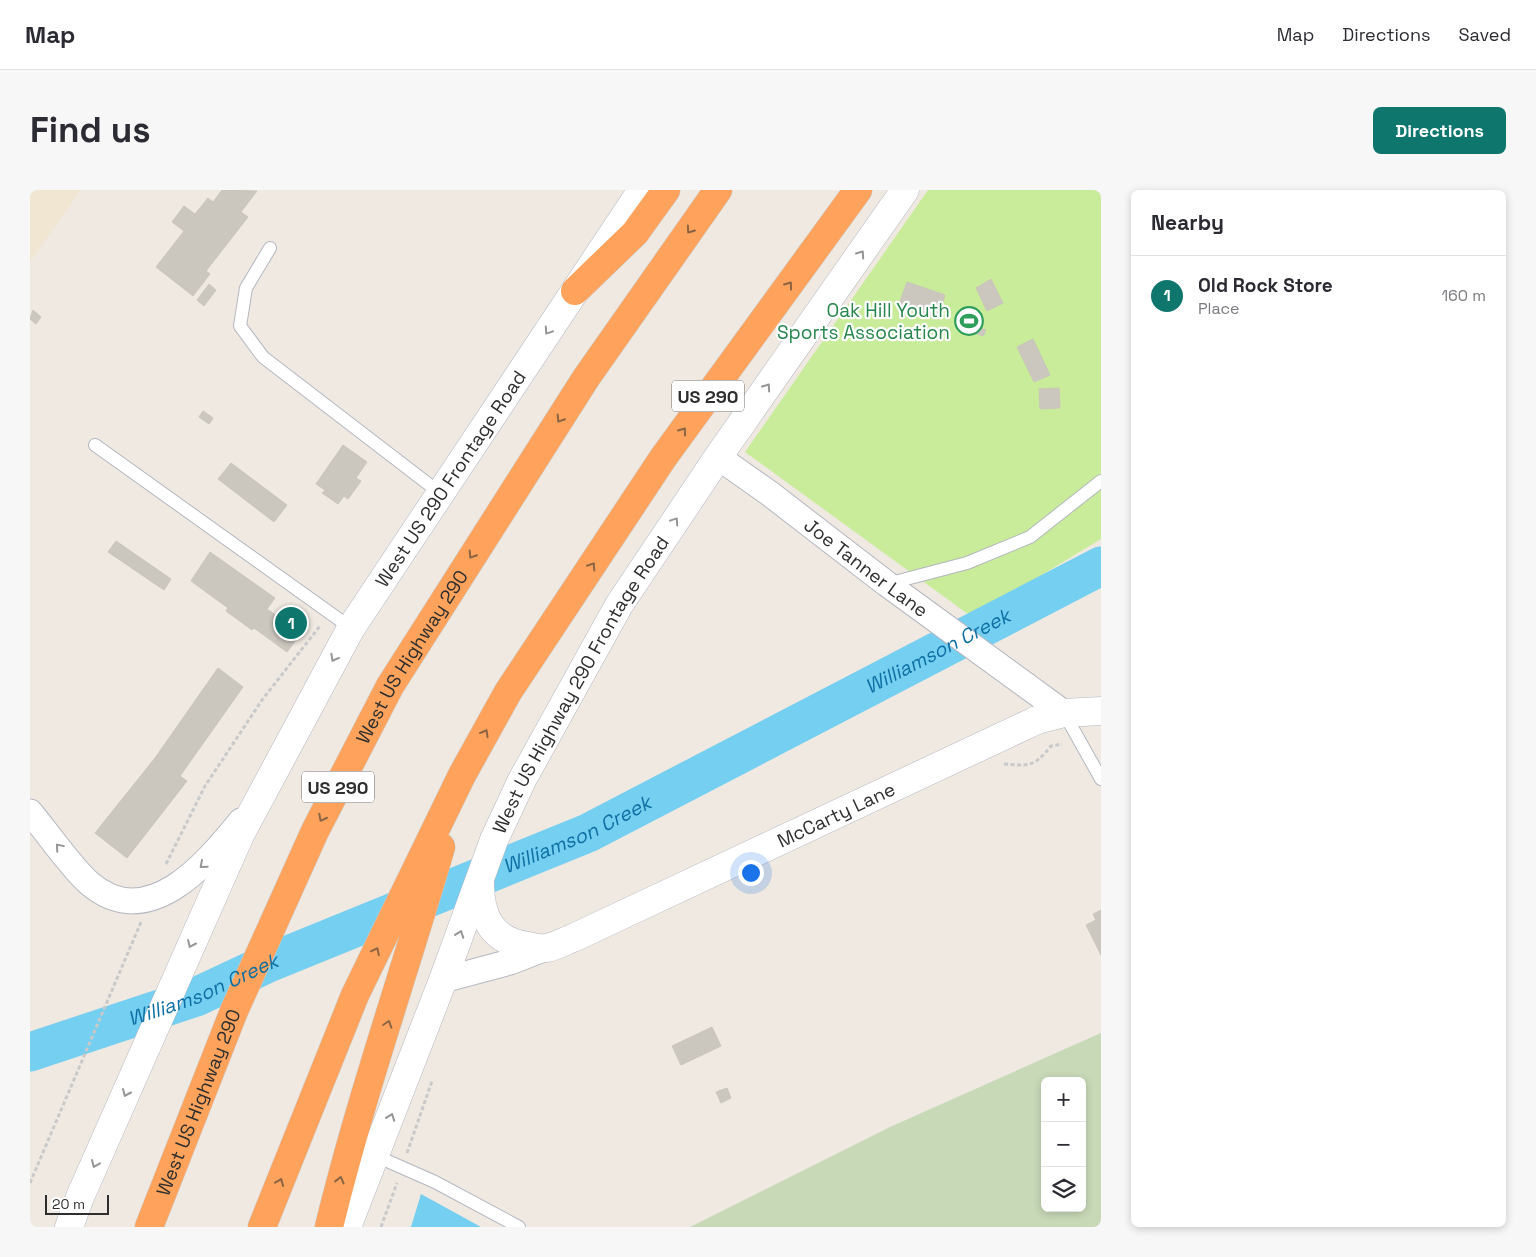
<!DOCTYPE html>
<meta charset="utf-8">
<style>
body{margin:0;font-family:"Space Grotesk",sans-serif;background:#f7f7f7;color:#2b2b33}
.controls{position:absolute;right:15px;bottom:15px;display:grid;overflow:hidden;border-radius:8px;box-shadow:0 2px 8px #0003}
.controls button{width:45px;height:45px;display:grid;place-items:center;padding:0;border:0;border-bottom:1px solid #e1e1e2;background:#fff;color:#2b2b33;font:25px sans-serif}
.scale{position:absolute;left:15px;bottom:12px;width:64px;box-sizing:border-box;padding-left:5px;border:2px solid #2e2e2e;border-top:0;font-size:14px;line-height:18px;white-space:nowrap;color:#2e2e2e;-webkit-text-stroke:4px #fff;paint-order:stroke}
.you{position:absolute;left:720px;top:682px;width:18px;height:18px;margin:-12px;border:4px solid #fff;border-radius:50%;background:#1a73e8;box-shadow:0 0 0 8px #1a73e833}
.badge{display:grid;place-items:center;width:32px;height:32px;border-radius:50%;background:#0f766e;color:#fff;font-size:16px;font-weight:700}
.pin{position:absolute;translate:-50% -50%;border:2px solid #fff;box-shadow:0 1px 5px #0006}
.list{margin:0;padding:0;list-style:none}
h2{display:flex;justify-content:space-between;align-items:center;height:65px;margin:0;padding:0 20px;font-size:21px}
h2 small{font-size:16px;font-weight:400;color:#7c7c81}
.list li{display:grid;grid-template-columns:32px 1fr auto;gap:15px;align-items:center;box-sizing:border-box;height:80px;padding:0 20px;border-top:1px solid #e1e1e2}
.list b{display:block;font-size:19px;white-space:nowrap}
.list p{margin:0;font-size:16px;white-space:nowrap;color:#7c7c81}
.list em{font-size:16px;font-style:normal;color:#7c7c81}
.icon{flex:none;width:28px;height:28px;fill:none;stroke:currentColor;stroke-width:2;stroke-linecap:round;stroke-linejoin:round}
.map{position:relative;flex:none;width:1071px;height:1037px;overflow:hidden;border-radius:8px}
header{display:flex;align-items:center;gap:30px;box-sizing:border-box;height:70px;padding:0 25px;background:#fff;border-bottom:1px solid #e1e1e2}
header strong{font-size:24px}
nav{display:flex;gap:28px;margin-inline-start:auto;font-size:18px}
.intro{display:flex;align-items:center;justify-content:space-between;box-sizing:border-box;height:120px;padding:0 30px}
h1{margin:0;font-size:35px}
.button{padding:12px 22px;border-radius:8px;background:#0f766e;color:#fff;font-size:18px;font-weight:700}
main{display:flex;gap:30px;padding:0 30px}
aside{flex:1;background:#fff;border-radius:8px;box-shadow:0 2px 8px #0003}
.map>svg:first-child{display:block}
.education{fill:#f0e6d1}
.cemetery{fill:#c8d9b8;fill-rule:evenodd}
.pitch{fill:#c9ec9a}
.water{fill:#75cff0}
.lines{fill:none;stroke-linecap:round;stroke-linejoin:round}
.river{stroke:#75cff0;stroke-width:39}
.building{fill:#cbc7bf;stroke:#cbc5ba}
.lane-casing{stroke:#b4b7c1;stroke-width:14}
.street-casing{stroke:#b4b7c1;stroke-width:27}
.secondary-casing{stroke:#b4b7c1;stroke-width:29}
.highway-casing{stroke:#c9c9c9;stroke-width:29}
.path{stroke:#c9c9c9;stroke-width:3;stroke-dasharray:4 2.5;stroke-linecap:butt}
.lane{stroke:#fff;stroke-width:12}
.street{stroke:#fff;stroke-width:25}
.secondary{stroke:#fff;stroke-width:28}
.highway{stroke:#ffa35c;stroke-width:28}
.oneway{stroke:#8c6343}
.oneway2{stroke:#969696}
.labels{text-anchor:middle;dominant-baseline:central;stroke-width:4.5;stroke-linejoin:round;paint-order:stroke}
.shield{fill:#fff;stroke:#6d6d6d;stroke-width:1}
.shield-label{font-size:18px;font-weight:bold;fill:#2e2e2e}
.leisure-label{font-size:19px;fill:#27864d;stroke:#fff;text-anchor:end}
.street-label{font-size:19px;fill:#2e2e2e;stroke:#fff}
.water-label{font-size:20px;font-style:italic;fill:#0d6fa3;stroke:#fff}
</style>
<header>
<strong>Map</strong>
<nav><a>Map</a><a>Directions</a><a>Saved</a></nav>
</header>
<div class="intro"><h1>Find us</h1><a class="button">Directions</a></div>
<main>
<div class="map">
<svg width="1071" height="1037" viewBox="0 0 1071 1037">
<rect width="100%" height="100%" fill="#efe9e1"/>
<path class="education" d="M0 0H51L0 72Z"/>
<path class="cemetery" d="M1071 843V1037H660L860 937ZM1015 891H1052V1018H1015Z"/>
<path class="pitch" d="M898 0H1071V349L942 427 715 262Z"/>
<path class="water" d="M391 1004 451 1037H381Z"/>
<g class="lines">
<path class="river" id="s1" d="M0 862 166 807 236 774 558 643 1071 376"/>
</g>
<g class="building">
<path d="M192 0 227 1 211 22 218 27 176 81 180 84 163 106 126 77 154 41 142 32 154 16 165 24 178 8 183 12Z"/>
<path d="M961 89 973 113 957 121 946 98Z"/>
<path d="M877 92 915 105 908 128 869 114Z"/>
<path d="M179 94 186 100 174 116 167 110Z"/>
<path d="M3 120 11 127 6 134 0 129Z"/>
<path d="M936 133 956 140 953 146 934 139Z"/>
<path d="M1003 149 1020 185 1004 192 987 157Z"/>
<path d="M1029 198 1030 218 1010 219 1009 199Z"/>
<path d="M173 221 183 228 179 234 169 227Z"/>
<path d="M313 255 337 272 326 288 331 291 318 309 314 306 308 314 292 303 295 300 286 294Z"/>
<path d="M201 273 257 315 244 332 188 289Z"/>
<path d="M86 351 141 389 134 400 78 362Z"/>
<path d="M180 362 245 408 237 419 271 443 257 462 224 438 222 440 196 421 198 418 161 391Z"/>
<path d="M188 478 213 497 150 586 157 591 97 668 65 643 125 568Z"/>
<path d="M1071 720V765L1056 735 1066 730 1063 724Z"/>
<path d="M682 837 691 856 651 875 642 856Z"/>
<path d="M697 898 701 908 691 913 686 902Z"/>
</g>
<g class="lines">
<defs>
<g id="lane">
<path d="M240 58 216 98 210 136 233 167 410 303"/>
<path d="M65 255 321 438"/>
<path d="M857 394 937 373 1000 347 1071 291"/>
<path d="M1034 523 1071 589"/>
<path d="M346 966 405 992 489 1037"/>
</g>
<g id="street">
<path id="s2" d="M688 267 739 303 857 394 1034 523"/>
<path d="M0 622C17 642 40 676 59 693 118 744 176 674 211 631"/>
<path d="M413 790 480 772 516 758"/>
</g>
<g id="secondary">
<path id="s3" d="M450 691C450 725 460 751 498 756 503 757 511 759 517 758 526 756 535 751 543 748L1007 530 1034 523 1071 521"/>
<path id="s4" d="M39 1037 50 1007 210 645 321 438 612 0"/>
<path id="s5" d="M317 1037 413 790 464 650 492 590 589 415 688 267 875 0"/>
</g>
<g id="highway">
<path d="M545 101 605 43 636 0"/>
<path id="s6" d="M119 1037 204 821 285 641 360 496 556 188 688 0"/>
<path d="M232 1037 325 805 432 585 478 502 633 268 828 0"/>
<path d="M299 1037C330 909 374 784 411 657"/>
</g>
</defs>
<use href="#lane" class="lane-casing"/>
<use href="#street" class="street-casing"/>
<use href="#secondary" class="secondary-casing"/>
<use href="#highway" class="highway-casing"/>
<g class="path">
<path d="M974 574C1000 576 1004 577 1021 556L1032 554"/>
<path d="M136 674 175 596 232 510 290 436"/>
<path d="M377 963 402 891"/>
<path d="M0 993 111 732"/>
<path d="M351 1037 367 993"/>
</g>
<use href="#lane" class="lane"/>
<use href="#street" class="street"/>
<use href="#secondary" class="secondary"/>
<use href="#highway" class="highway"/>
</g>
<defs><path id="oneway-chevron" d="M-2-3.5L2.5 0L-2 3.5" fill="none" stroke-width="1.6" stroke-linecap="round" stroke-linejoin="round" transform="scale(1.25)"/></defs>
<g class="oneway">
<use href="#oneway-chevron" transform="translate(660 40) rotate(125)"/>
<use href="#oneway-chevron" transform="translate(759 95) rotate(-54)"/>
<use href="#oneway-chevron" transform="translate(530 229) rotate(123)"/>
<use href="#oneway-chevron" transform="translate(653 241) rotate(-54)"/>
<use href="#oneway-chevron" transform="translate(442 365) rotate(123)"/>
<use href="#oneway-chevron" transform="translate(562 376) rotate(-57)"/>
<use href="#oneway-chevron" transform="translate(455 543) rotate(-61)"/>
<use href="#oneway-chevron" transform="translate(292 628) rotate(117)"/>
<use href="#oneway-chevron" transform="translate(346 761) rotate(-64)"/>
<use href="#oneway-chevron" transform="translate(358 834) rotate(-72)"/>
<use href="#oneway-chevron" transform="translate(310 990) rotate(-76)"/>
<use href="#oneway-chevron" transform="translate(250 992) rotate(-68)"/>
</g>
<g class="oneway2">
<use href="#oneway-chevron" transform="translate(831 64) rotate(-55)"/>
<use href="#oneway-chevron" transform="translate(518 141) rotate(124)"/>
<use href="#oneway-chevron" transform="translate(737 197) rotate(-55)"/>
<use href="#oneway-chevron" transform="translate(645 331) rotate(-56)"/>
<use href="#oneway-chevron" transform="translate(304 468) rotate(119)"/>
<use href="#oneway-chevron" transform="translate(29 657) rotate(-130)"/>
<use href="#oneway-chevron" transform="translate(173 675) rotate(139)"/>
<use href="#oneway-chevron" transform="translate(430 744) rotate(-70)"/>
<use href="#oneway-chevron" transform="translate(161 754) rotate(114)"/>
<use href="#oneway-chevron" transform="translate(96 903) rotate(114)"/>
<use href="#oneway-chevron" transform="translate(361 927) rotate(-70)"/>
<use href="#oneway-chevron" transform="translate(65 974) rotate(113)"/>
</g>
<defs>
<symbol id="stadium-ring" viewBox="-11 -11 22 22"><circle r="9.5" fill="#fff" stroke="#2e9e5b" stroke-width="1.5"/><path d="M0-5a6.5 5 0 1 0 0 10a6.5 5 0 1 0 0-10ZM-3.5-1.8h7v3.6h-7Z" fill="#2e9e5b"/></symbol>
</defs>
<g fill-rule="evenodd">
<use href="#stadium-ring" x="923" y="115" width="32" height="32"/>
</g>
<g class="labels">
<g class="shield">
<rect x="642" y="190.5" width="72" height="31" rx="4"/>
<rect x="272" y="581.5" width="72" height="31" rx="4"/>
</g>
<g class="shield-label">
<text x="678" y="206">US 290</text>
<text x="308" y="597">US 290</text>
</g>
<g class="leisure-label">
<text x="920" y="120">Oak Hill Youth<tspan x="920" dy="22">Sports Association</tspan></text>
</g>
<g class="street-label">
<text stroke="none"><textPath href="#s4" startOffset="842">West US 290 Frontage Road</textPath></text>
<text stroke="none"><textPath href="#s2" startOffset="185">Joe Tanner Lane</textPath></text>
<text stroke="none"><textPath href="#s6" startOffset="629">West US Highway 290</textPath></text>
<text stroke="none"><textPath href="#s5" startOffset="592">West US Highway 290 Frontage Road</textPath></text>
<text stroke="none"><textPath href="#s3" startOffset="428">McCarty Lane</textPath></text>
<text stroke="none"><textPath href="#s6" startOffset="134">West US Highway 290</textPath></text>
</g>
<g class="water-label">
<text stroke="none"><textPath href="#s1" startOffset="994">Williamson Creek</textPath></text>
<text stroke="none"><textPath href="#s1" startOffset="589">Williamson Creek</textPath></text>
<text stroke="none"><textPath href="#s1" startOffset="184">Williamson Creek</textPath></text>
</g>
</g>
</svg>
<div class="controls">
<button>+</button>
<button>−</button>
<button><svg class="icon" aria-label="layers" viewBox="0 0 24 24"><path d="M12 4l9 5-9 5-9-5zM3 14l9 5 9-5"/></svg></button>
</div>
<div class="scale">20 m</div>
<div class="you"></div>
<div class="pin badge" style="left:261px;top:433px">1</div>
</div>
<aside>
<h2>Nearby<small></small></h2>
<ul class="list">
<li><span class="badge">1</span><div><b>Old Rock Store</b><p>Place</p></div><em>160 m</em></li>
</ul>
</aside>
</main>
